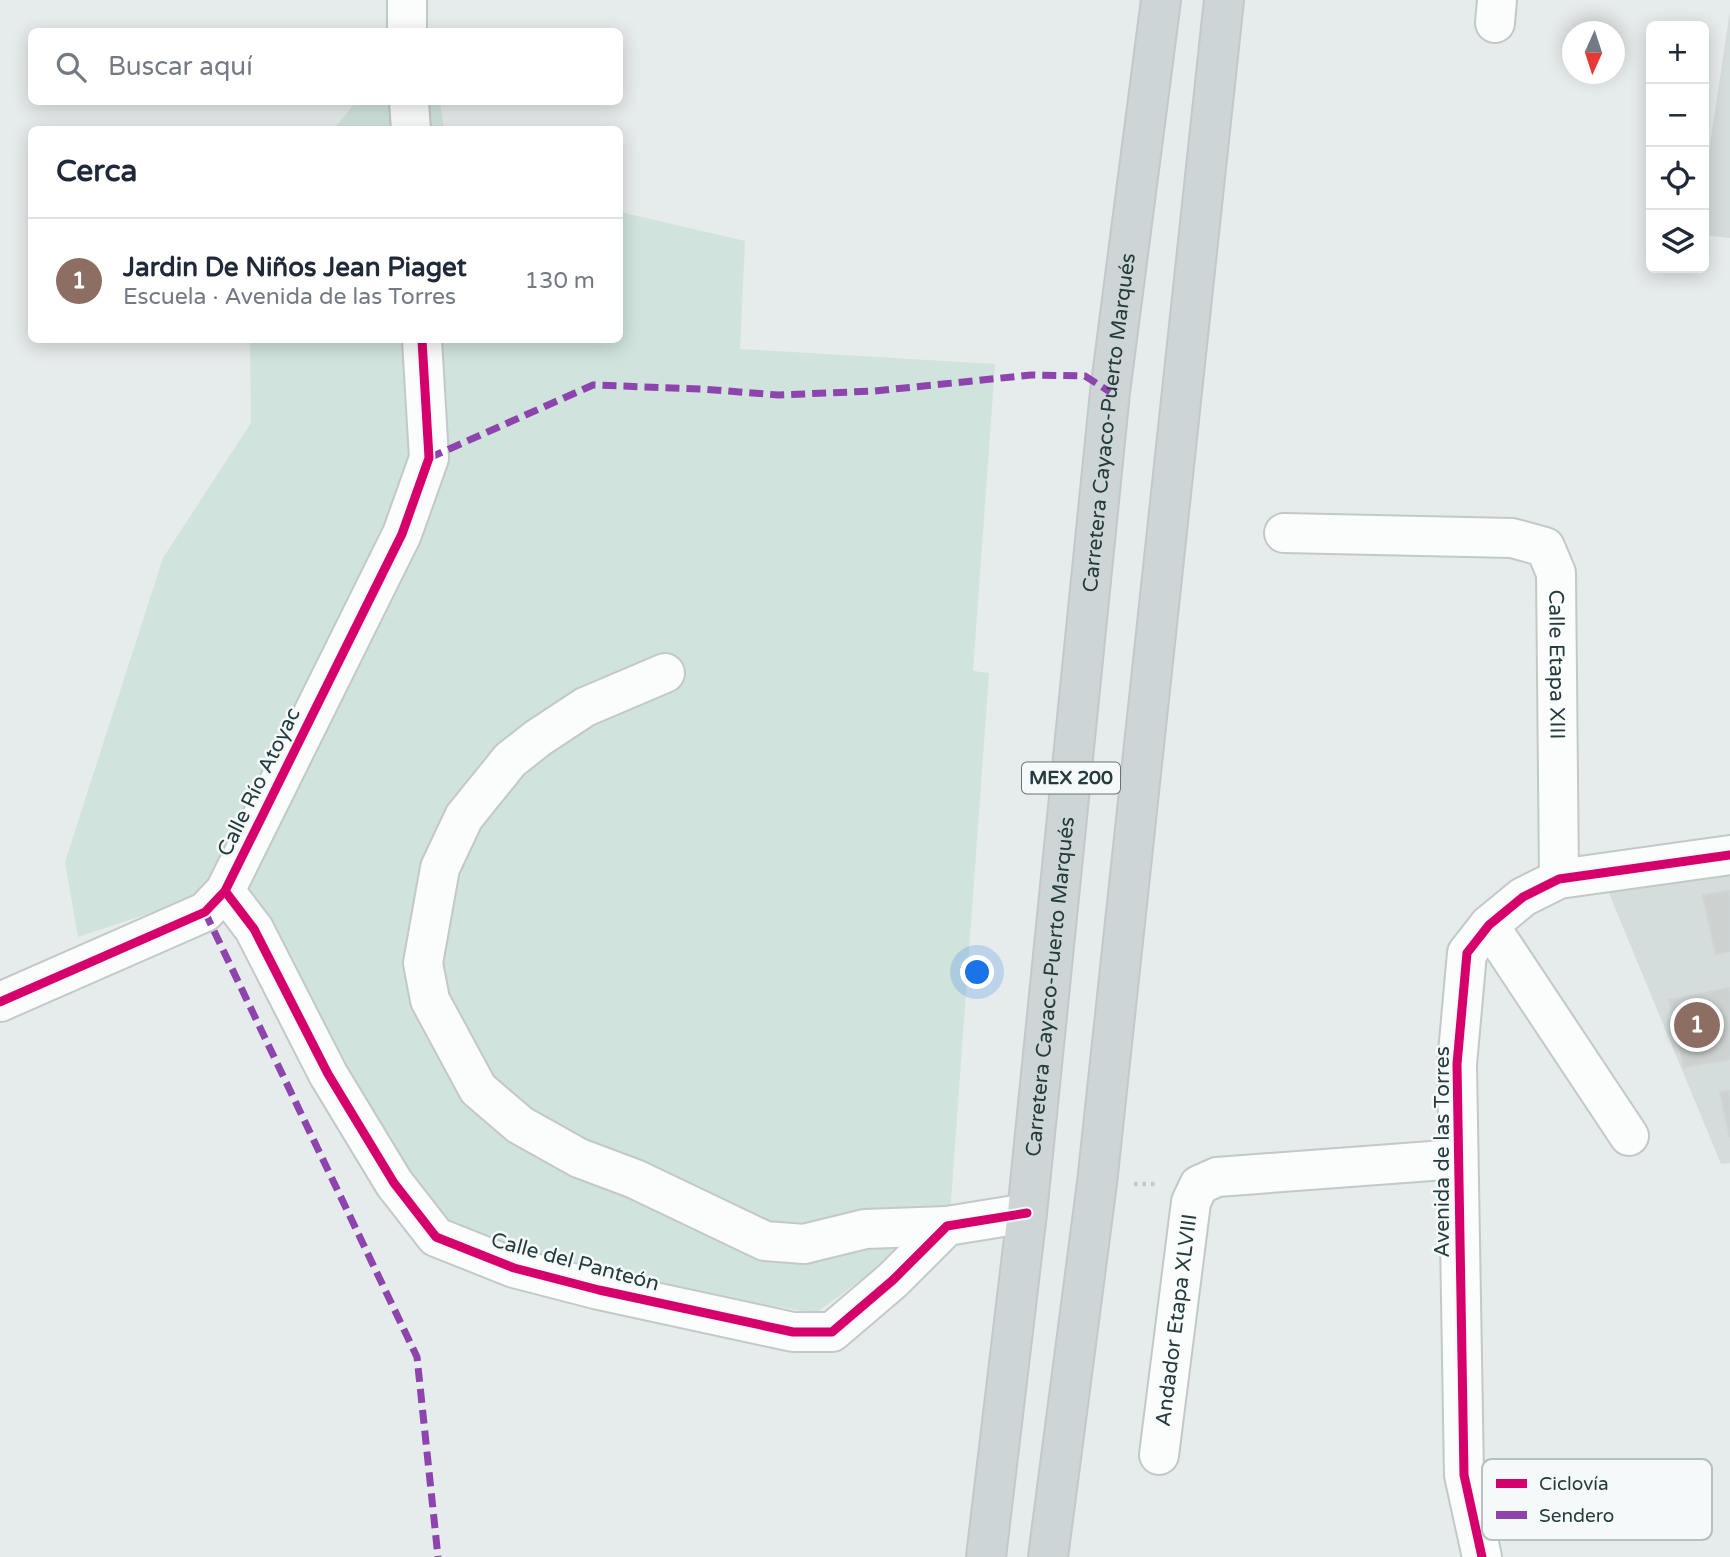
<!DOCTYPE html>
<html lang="es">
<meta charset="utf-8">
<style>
body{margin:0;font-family:"Varela Round",sans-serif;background:#f2f2f3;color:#1f2937}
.controls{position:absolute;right:21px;top:21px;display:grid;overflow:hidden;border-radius:10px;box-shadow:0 4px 18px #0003}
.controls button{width:63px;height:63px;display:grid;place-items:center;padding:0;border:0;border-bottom:2px solid #e0e1e3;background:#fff;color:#1f2937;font:35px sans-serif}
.compass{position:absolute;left:1562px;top:21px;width:63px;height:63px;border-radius:50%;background:#fff;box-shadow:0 4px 18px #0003;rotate:183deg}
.you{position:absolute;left:978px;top:973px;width:24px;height:24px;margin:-18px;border:5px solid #fff;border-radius:50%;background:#1a73e8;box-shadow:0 0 0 10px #1a73e833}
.badge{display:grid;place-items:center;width:46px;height:46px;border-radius:50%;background:#68797b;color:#fff;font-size:23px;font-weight:700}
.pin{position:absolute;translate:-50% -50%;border:4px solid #fff;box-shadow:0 2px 7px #0006}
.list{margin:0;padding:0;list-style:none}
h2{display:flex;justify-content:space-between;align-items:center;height:91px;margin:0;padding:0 28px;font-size:30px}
h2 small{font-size:23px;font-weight:400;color:#747a83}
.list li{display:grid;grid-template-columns:46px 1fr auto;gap:21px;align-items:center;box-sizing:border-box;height:126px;padding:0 28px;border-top:2px solid #e0e1e3}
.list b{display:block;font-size:26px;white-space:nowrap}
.list p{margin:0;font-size:23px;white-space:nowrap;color:#747a83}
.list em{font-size:23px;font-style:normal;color:#747a83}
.icon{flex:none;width:38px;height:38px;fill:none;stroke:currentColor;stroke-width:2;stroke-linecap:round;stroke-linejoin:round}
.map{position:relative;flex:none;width:1730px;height:1557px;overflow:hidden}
.search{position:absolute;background:#fff;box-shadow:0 4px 18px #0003;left:28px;top:28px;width:595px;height:77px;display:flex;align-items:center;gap:18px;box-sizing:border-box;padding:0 24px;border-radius:10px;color:#747a83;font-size:26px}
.panel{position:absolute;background:#fff;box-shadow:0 4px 18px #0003;left:28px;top:126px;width:595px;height:217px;border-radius:10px}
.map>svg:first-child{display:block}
.built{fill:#d4dcdc}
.green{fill:#d0e3dd}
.building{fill:#cdd2d1;stroke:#cfd4d4;stroke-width:2}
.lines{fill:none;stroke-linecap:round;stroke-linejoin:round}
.minor-casing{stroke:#c3c8c8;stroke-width:42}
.major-casing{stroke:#c2c9ca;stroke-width:42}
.path{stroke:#c2cbcb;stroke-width:4.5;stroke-dasharray:3.5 5;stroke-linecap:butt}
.minor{stroke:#fbfcfc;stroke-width:38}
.major{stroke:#ced5d6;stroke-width:38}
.quiet{stroke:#8e44ad;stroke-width:7;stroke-dasharray:14 7;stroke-linecap:butt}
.cycleway-casing{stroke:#f5f9f9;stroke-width:13}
.cycleway{stroke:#d6006c;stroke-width:9}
.labels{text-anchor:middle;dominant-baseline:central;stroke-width:5;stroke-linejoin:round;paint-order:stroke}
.shield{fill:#f5f9f9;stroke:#637576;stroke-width:2}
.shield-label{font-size:19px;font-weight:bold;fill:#243c3e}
.street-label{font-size:21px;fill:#243c3e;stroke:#f5f9f9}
.key{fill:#f5f9f9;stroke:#b6c0c1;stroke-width:2}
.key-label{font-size:19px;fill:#243c3e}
</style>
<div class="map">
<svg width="1730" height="1557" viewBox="0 0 1730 1557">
<rect width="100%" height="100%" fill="#e6ebeb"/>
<g class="built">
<path d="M1730 11V238L1704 235V185Z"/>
<path d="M1730 873V1163L1721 1164 1606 886Z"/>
</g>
<g class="green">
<path d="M356 102H440L444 129 333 130Z"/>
<path d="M620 212 745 241 740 349 995 364 973 671 989 673 950 1214 816 1313 546 1268 446 1232 390 1154 243 882 78 937 65 862 163 558 251 423 250 340H620Z"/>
</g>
<g class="building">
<path d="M1730 891V951L1716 954 1703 895Z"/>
<path d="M1730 988V1059L1684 1067 1669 1000Z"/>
<path d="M1730 1091V1137L1720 1092Z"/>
</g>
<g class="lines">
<defs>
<g id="minor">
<path d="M1495 23 1497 0"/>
<path d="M407 32V0"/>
<path d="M409 102 411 130"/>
<path id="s1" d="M1284 533 1512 538 1545 547 1556 573 1559 879"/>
<path d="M665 673 585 707 538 738 510 760 464 817 440 868 423 963 430 1000 478 1089 520 1125 579 1158 635 1179 765 1241 804 1244 865 1229 947 1226"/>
<path d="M225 891 254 929 328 1074 394 1183 436 1237 514 1268 599 1290 793 1332H832L893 1280 947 1226 1027 1213"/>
<path d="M1489 925 1629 1136"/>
<path d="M0 1002 205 912 225 891 402 534 429 458 422 340"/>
<path id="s2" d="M1159 1455 1191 1202 1199 1185 1217 1177 1458 1159"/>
<path d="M1482 1557 1464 1475 1457 1064 1467 953 1489 925 1523 897 1559 879 1730 855"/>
</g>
<g id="major">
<path id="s3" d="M986 1557 1027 1213 1110 392 1161 0"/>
<path d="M1048 1557 1097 1183 1224 0"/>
</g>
</defs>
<use href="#minor" class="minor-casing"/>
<use href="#major" class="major-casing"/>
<path class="path" d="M1134 1184H1156"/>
<use href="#minor" class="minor"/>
<use href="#major" class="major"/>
<g class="quiet">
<path d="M429 458 593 385 702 389 778 395 875 391 1031 375 1085 376 1110 392"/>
<path d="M205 912 417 1357 438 1557"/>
</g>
<defs>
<g id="cycleway">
<path d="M225 891 254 929 328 1074 394 1183 436 1237 514 1268 599 1290 793 1332H832L893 1280 947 1226 1027 1213"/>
<path d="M0 1002 205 912 225 891 402 534 429 458 422 340"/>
<path d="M1482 1557 1464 1475 1457 1064 1467 953 1489 925 1523 897 1559 879 1730 855"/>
</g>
</defs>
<use href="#cycleway" class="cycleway-casing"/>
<use href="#cycleway" class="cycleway"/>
</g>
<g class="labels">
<rect class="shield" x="1022" y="762.5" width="98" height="31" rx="5"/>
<g class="shield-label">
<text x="1071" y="778">MEX 200</text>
</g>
<g class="street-label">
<text stroke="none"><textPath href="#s3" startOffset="1141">Carretera Cayaco-Puerto Marqués</textPath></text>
<text stroke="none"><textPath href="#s1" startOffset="382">Calle Etapa XIII</textPath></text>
<text transform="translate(259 782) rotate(-64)">Calle Río Atoyac</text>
<text stroke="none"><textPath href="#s3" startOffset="574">Carretera Cayaco-Puerto Marqués</textPath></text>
<text transform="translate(1442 1152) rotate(-90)">Avenida de las Torres</text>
<text transform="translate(575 1262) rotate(15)">Calle del Panteón</text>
<text stroke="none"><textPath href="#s2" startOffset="136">Andador Etapa XLVIII</textPath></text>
</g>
</g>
<rect x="1482" y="1459" width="230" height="81" rx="10" class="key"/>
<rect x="1496" y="1479" width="31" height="9" fill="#d6006c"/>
<rect x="1496" y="1511" width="31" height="8" fill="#8e44ad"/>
<g class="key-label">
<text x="1539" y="1490">Ciclovía</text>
<text x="1539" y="1522">Sendero</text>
</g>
</svg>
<div class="controls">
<button>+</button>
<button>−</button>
<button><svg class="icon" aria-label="locate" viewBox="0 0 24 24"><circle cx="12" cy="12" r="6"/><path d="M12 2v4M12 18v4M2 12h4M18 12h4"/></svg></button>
<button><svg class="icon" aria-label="layers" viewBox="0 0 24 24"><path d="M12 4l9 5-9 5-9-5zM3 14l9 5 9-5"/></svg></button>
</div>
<svg class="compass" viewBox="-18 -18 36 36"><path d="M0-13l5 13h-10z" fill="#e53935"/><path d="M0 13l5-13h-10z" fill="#747a83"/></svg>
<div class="you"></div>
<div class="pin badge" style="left:1697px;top:1025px;background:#8d6e63">1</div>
<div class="search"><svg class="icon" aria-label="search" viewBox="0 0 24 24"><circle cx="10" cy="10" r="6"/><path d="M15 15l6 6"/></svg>Buscar aquí</div>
<section class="panel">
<h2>Cerca<small></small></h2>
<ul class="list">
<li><span class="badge" style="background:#8d6e63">1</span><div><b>Jardin De Niños Jean Piaget</b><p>Escuela · Avenida de las Torres</p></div><em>130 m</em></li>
</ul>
</section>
</div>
